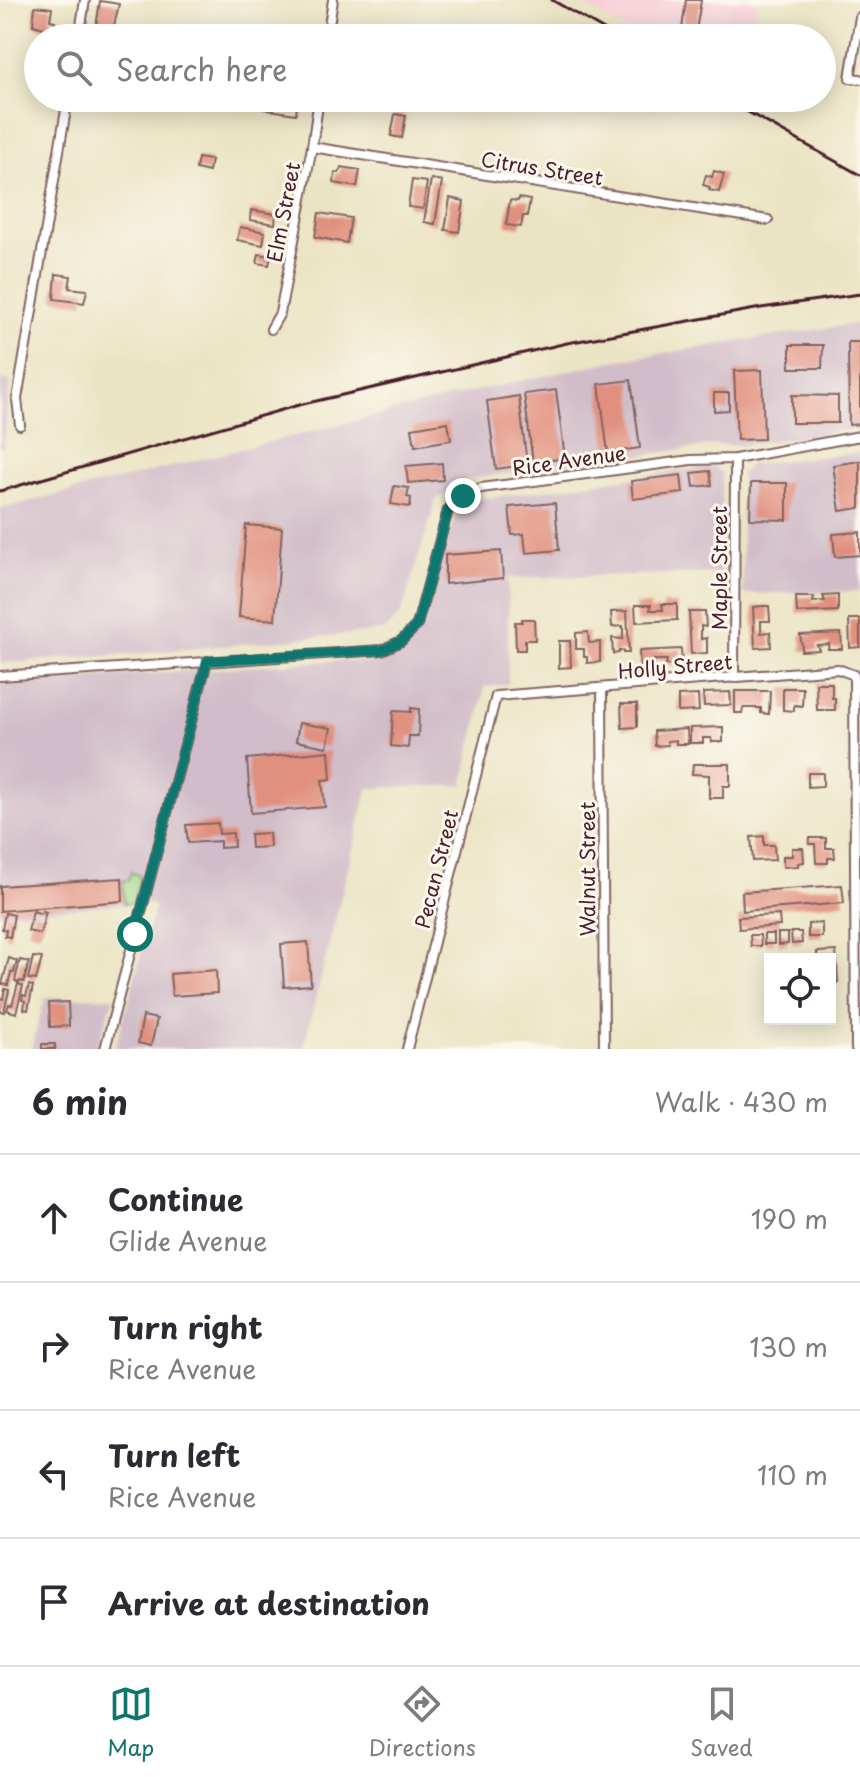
<!DOCTYPE html>
<meta charset="utf-8">
<style>
body{margin:0;font-family:"Playpen Sans",sans-serif;background:#f7f7f7;color:#2b2b33}
.controls{position:absolute;right:24px;bottom:24px;display:grid;overflow:hidden;border-radius:0px;box-shadow:0 4px 20px #0003}
.controls button{width:72px;height:72px;display:grid;place-items:center;padding:0;border:0;border-bottom:2px solid #e1e1e2;background:#fff;color:#2b2b33;font:40px sans-serif}
.stop{position:absolute;width:24px;height:24px;margin:-18px;border:6px solid #0f766e;border-radius:50%;background:#fff}
.stop.end{background:#0f766e;border-color:#fff;box-shadow:0 2px 8px #0008}
.list{margin:0;padding:0;list-style:none}
h2{display:flex;justify-content:space-between;align-items:center;height:104px;margin:0;padding:0 32px;font-size:34px}
h2 small{font-size:26px;font-weight:400;color:#7c7c81}
.list li{display:grid;grid-template-columns:52px 1fr auto;gap:24px;align-items:center;box-sizing:border-box;height:128px;padding:0 32px;border-top:2px solid #e1e1e2}
.list b{display:block;font-size:30px;white-space:nowrap}
.list p{margin:0;font-size:26px;white-space:nowrap;color:#7c7c81}
.list em{font-size:26px;font-style:normal;color:#7c7c81}
.icon{flex:none;width:44px;height:44px;fill:none;stroke:currentColor;stroke-width:2;stroke-linecap:round;stroke-linejoin:round}
.map{position:relative;flex:none;width:860px;height:1049px;overflow:hidden}
.search{position:absolute;background:#fff;box-shadow:0 4px 20px #0003;left:24px;right:24px;top:24px;height:88px;display:flex;align-items:center;gap:20px;box-sizing:border-box;padding:0 28px;border-radius:44px;color:#7c7c81;font-size:30px}
.sheet{height:616px;background:#fff}
nav{display:flex;justify-content:space-around;align-items:center;box-sizing:border-box;height:112px;border-top:2px solid #e1e1e2;background:#fff;font-size:22px;color:#7c7c81}
nav a{display:grid;justify-items:center;gap:4px}
nav .on{color:#0f766e}
.map>svg:first-child{display:block}
.built{fill:#f6cfd7}
.industrial{fill:#d1bdc9}
.green{fill:#a2dc8f;stroke:#767e5d;stroke-width:2}
.building{fill:#e18f7e}
.lines{fill:none;stroke-linecap:round;stroke-linejoin:round}
.street-casing{stroke:#826461;stroke-width:12}
.street{stroke:#fff;stroke-width:8}
.rail{stroke:#4a1f2b;stroke-width:3}
.route{stroke:#0f766e;stroke-width:10}
.labels{text-anchor:middle;dominant-baseline:central;stroke-width:6;stroke-linejoin:round;paint-order:stroke}
.street-label{font-size:20px;fill:#4a1f2b;stroke:#fbf7ec}
</style>
<div class="map">
<svg width="860" height="1049" viewBox="0 0 860 1049">
<rect width="100%" height="100%" fill="#fbf7ec"/>
<filter id="ink" filterUnits="userSpaceOnUse"><feTurbulence type="fractalNoise" baseFrequency=".0125" numOctaves="2"/><feDisplacementMap in="SourceGraphic" scale="16" xChannelSelector="R" yChannelSelector="G"/><feConvolveMatrix kernelMatrix="1 2 1 2 8 2 1 2 1" color-interpolation-filters="sRGB"/></filter>
<filter id="wash" filterUnits="userSpaceOnUse"><feTurbulence type="fractalNoise" baseFrequency=".006" numOctaves="4" result="noise"/><feDisplacementMap in="SourceGraphic" scale="32" xChannelSelector="R" yChannelSelector="G"/><feGaussianBlur stdDeviation="1.8" result="paint"/><feColorMatrix in="noise" values="0 0 0 0 0 0 0 0 0 0 0 0 0 0 0 0 0 1.4 0 .05"/><feComposite in="paint" operator="in"/></filter>
<g filter="url(#wash)">
<rect width="100%" height="100%" fill="#ebe4c4"/>
<path class="built" d="M573 0H758L753 38H642Z"/>
<g class="industrial">
<path d="M860 323V428L743 445H716L466 479 436 500 401 614 384 631 131 654 0 663V509L467 393 612 361Z"/>
<path d="M0 379 10 381 3 447 0 448Z"/>
<path d="M860 453V591L743 594 741 475 749 464Z"/>
<path d="M713 466 722 473 720 573 508 578V684L485 687 463 785 368 788 303 1049H115L155 905 137 903 0 914V684L328 661 377 662 407 648 425 626 437 567 457 514 474 500Z"/>
<path d="M114 997 96 1049H31L45 998Z"/>
</g>
<path class="green" d="M131 872 140 876 133 903 124 904 123 880 128 881Z"/>
<g id="blocks">
<g class="building">
<path d="M686 0H701L696 31 682 29Z"/>
<path d="M100 1 119 4 113 30 96 27Z"/>
<path d="M35 6 52 8 50 20 55 21 54 31 33 25Z"/>
<path d="M265 98H296L295 104 297 105 296 114 263 109Z"/>
<path d="M395 114 406 116 402 138 391 136Z"/>
<path d="M198 158 211 160 209 172 196 169Z"/>
<path d="M341 167 360 170 357 187 334 183 335 173H339Z"/>
<path d="M714 171 724 174 719 192 709 190 710 187 703 185 706 175 712 177Z"/>
<path d="M431 179 442 181 435 224 424 222Z"/>
<path d="M412 180 427 182 423 209 408 207Z"/>
<path d="M450 198 464 201 459 232 445 230Z"/>
<path d="M519 198 530 200 527 216H523L521 227 506 225 510 200 518 201Z"/>
<path d="M251 210 276 214 275 224 250 220Z"/>
<path d="M319 213 351 218 347 243 315 237Z"/>
<path d="M240 227 265 232 263 245 237 240Z"/>
<path d="M259 254 271 256 269 265 257 263Z"/>
<path d="M56 274 71 276 69 288 87 290 84 303 54 299Z"/>
<path d="M848 342H860V424L849 425Z"/>
<path d="M790 345H823L822 368H790Z"/>
<path d="M762 370 764 439 737 440 734 371Z"/>
<path d="M631 380 640 448 608 453 599 384Z"/>
<path d="M556 390 565 458 533 463 524 394Z"/>
<path d="M714 393H729V410L714 411Z"/>
<path d="M792 395 838 396V423H792Z"/>
<path d="M519 396 527 465 496 469 487 401Z"/>
<path d="M448 422 451 440 415 446 412 428Z"/>
<path d="M860 461V508L840 511 833 465Z"/>
<path d="M442 463 443 480 408 483 406 466Z"/>
<path d="M710 471 712 485 694 487 692 473Z"/>
<path d="M681 475 683 493 633 499 631 481Z"/>
<path d="M751 483H787V520L750 519Z"/>
<path d="M394 486 409 488 407 497 411 498 410 507 391 504Z"/>
<path d="M555 503 559 550 526 553 524 534 512 535 509 507Z"/>
<path d="M246 525 282 528 275 620 239 617Z"/>
<path d="M860 532V555L835 557 833 534Z"/>
<path d="M501 551 503 578 445 584V555Z"/>
<path d="M838 595V611L797 613 796 597H814L813 602 825 601 823 596Z"/>
<path d="M662 604H677V620L636 622 635 605H651L650 610H663Z"/>
<path d="M762 606H769L770 621H761V633L770 632 771 647 755 648 753 607Z"/>
<path d="M627 611 629 653H623V651H619V653L613 654 612 638 623 639V626L612 627 611 612Z"/>
<path d="M689 612H705L706 627 701 626V639L707 638V653L691 654Z"/>
<path d="M522 619H534L535 640H525V650H516L515 622H522Z"/>
<path d="M849 619H860V647L850 648Z"/>
<path d="M588 632 589 643 600 642V662L587 663V657H584V649H576V633Z"/>
<path d="M841 633 842 649H828L829 644 817 645 819 650 801 651 802 646 800 635Z"/>
<path d="M559 641H570L571 667 559 668Z"/>
<path d="M681 649 682 665H666L667 660H654L655 666 640 667 639 651Z"/>
<path d="M816 683H832V698H835V710H817Z"/>
<path d="M783 688H803L802 706 794 705V711L783 710Z"/>
<path d="M735 691H770L769 714 761 713V708H743L742 713H735Z"/>
<path d="M730 692 731 705 704 706 703 693Z"/>
<path d="M698 695 699 711 678 712V696Z"/>
<path d="M621 704H637V727L622 728Z"/>
<path d="M411 708 419 709 418 736H409L408 748 391 746 393 711 411 712Z"/>
<path d="M299 723 331 728 327 747 296 741Z"/>
<path d="M723 727V742H712L711 738H703V743H690V728Z"/>
<path d="M687 729 688 744H676V740L667 741 668 745 655 746 654 731Z"/>
<path d="M329 751 331 779 322 780 325 807 251 813 247 759Z"/>
<path d="M693 764H730V786H723V798H709V775L692 774Z"/>
<path d="M808 773H823V786L808 787Z"/>
<path d="M218 823 219 834 233 833 234 847 220 848V841L188 843 186 825Z"/>
<path d="M269 833 270 847 251 848 250 834Z"/>
<path d="M764 836V845H774L775 860 753 861 751 837Z"/>
<path d="M810 838H826V848H834L835 858H828V863H816L815 844H809Z"/>
<path d="M792 848H803L804 862 798 863V866L783 867V856H792Z"/>
<path d="M122 878 123 901 0 911V886Z"/>
<path d="M842 885 844 903 743 911 742 892Z"/>
<path d="M33 911 42 914 43 911 46 912 40 934 28 931Z"/>
<path d="M5 913 14 915 10 937 5 936 6 930 2 929Z"/>
<path d="M779 915 780 926 739 929 738 917Z"/>
<path d="M822 923V937H808V924Z"/>
<path d="M791 932H801L802 943 792 944Z"/>
<path d="M778 933H788V944L778 945Z"/>
<rect x="764" y="934" width="10" height="10"/>
<path d="M750 935H760L761 946H751Z"/>
<path d="M308 942 311 985 284 987 281 944Z"/>
<path d="M836 951 838 982 830 983V959H817V952Z"/>
<path d="M33 957 42 958 36 980 28 979Z"/>
<path d="M9 958 17 961 14 973 11 972 8 985 2 984Z"/>
<path d="M20 960 29 962 24 982 20 981 19 983 15 981Z"/>
<path d="M216 970 217 993 172 996 170 974Z"/>
<path d="M18 984 23 986 16 1013 7 1010 9 1004 12 1005Z"/>
<path d="M29 985 33 986 28 1010 24 1009 25 1001 22 1000 23 995 26 996Z"/>
<path d="M5 989 9 990 4 1012 0 1011V998L3 999Z"/>
<path d="M68 1002 69 1026 50 1027 49 1003Z"/>
<path d="M143 1016 157 1019 151 1046 138 1043Z"/>
<rect x="42" y="1044" width="13" height="5"/>
</g>
</g>
</g>
<g filter="url(#ink)">
<use href="#blocks" fill-opacity="0" stroke="#826461" stroke-width="2"/>
<g class="lines">
<defs>
<g id="street">
<path d="M860 17 850 78 860 79"/>
<path d="M79 38 85 0"/>
<path d="M327 38 333 0"/>
<path d="M312 147 768 220"/>
<path d="M271 329 280 313 312 147 319 98"/>
<path d="M20 425 17 399 68 98"/>
<path d="M0 676 382 650 401 641 417 625 448 510 463 496 481 488 691 460 735 459 860 436"/>
<path d="M734 678 735 459"/>
<path d="M602 688 604 1049"/>
<path d="M105 1049 207 661"/>
<path d="M407 1049 496 696 838 669 854 675 856 1049"/>
</g>
</defs>
<use href="#street" class="street-casing"/>
<use href="#street" class="street"/>
<g class="rail">
<path d="M552 0 618 38"/>
<path d="M723 98 860 175"/>
<path d="M0 491 299 405 567 343 761 308 860 294"/>
</g>
</g>
</g>
<g class="lines" filter="url(#ink)">
<path class="route" d="M135 934 207 661 382 650 401 641 417 625 448 510 463 496"/>
</g>
<g class="labels">
<g class="street-label">
<text transform="translate(542 168) rotate(9)">Citrus Street</text>
<text transform="translate(283 212) rotate(-79)">Elm Street</text>
<text transform="translate(569 460) rotate(-8)">Rice Avenue</text>
<text transform="translate(719 568) rotate(-90)">Maple Street</text>
<text transform="translate(675 666) rotate(-5)">Holly Street</text>
<text transform="translate(436 869) rotate(-76)">Pecan Street</text>
<text transform="translate(587 869) rotate(-90)">Walnut Street</text>
</g>
</g>
</svg>
<div class="controls">
<button><svg class="icon" aria-label="locate" viewBox="0 0 24 24"><circle cx="12" cy="12" r="6"/><path d="M12 2v4M12 18v4M2 12h4M18 12h4"/></svg></button>
</div>
<div class="stop" style="left:135px;top:934px"></div>
<div class="stop end" style="left:463px;top:496px"></div>
<div class="search"><svg class="icon" aria-label="search" viewBox="0 0 24 24"><circle cx="10" cy="10" r="6"/><path d="M15 15l6 6"/></svg>Search here</div>
</div>
<section class="sheet">
<h2>6 min<small>Walk · 430 m</small></h2>
<ul class="list">
<li><svg class="icon" aria-label="ahead" viewBox="0 0 24 24"><path d="M12 20V5M6 11l6-6 6 6"/></svg><div><b>Continue</b><p>Glide Avenue</p></div><em>190 m</em></li>
<li><svg class="icon" aria-label="right" viewBox="0 0 24 24"><path d="M7 20v-9h11M14 6l5 5-5 5"/></svg><div><b>Turn right</b><p>Rice Avenue</p></div><em>130 m</em></li>
<li><svg class="icon" aria-label="left" viewBox="0 0 24 24"><path d="M17 20v-9H6M10 6l-5 5 5 5"/></svg><div><b>Turn left</b><p>Rice Avenue</p></div><em>110 m</em></li>
<li><svg class="icon" aria-label="arrive" viewBox="0 0 24 24"><path d="M6 21V4h12l-3 4 3 4H6"/></svg><div><b>Arrive at destination</b></div></li>
</ul>
</section>
<nav>
<a class="on"><svg class="icon" aria-label="map" viewBox="0 0 24 24"><path d="M3 6l6-2 6 2 6-2v14l-6 2-6-2-6 2zM9 4v14M15 6v14"/></svg>Map</a>
<a><svg class="icon" aria-label="directions" viewBox="0 0 24 24"><path d="M12 3l9 9-9 9-9-9zM9 14v-3h6M13 9l2 2-2 2"/></svg>Directions</a>
<a><svg class="icon" aria-label="saved" viewBox="0 0 24 24"><path d="M7 4h10v16l-5-4-5 4z"/></svg>Saved</a>
</nav>
